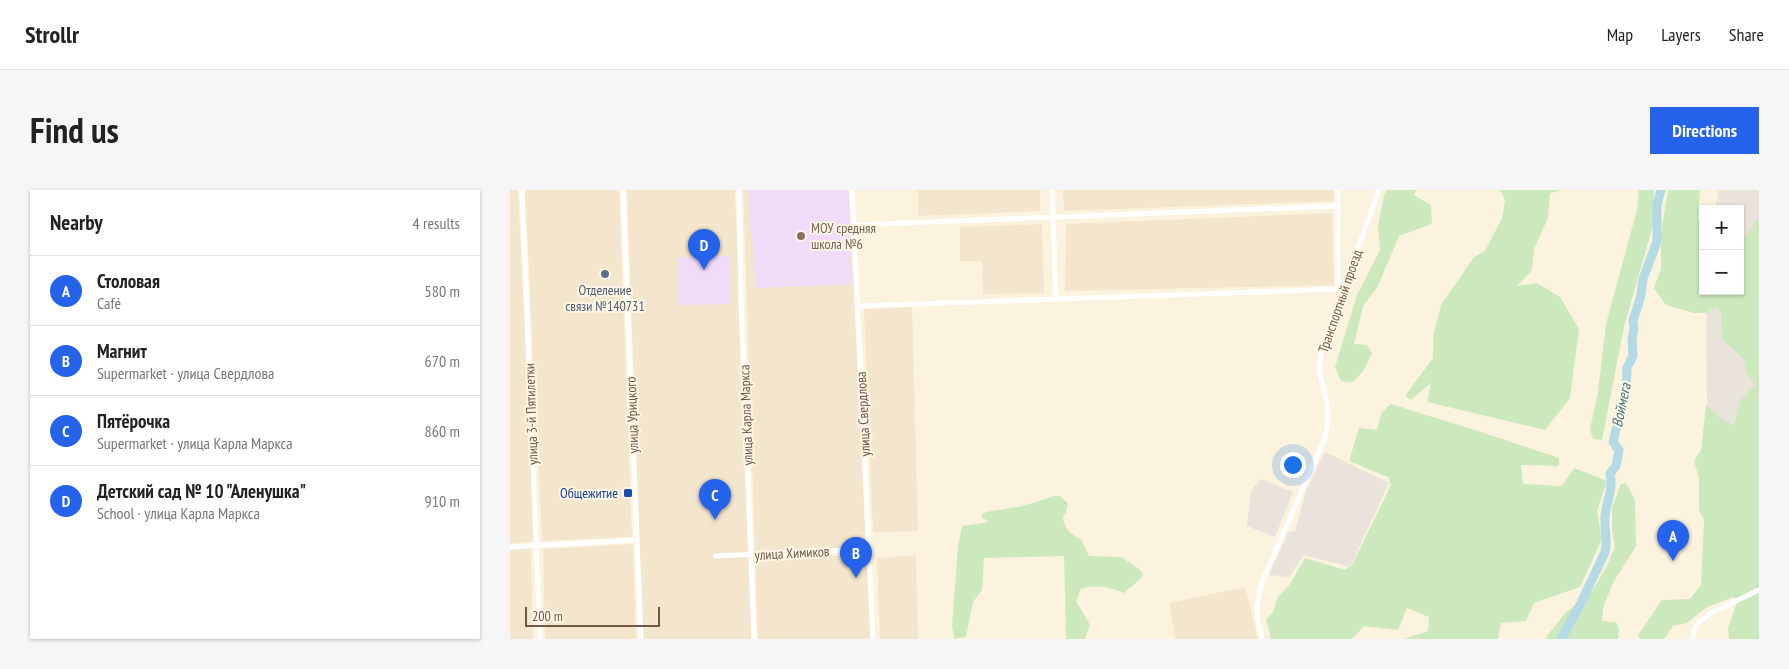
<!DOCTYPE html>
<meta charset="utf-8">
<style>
body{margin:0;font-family:"PT Sans Narrow",sans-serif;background:#f6f6f6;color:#222}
.controls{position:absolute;right:15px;top:15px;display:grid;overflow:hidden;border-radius:0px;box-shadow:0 1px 4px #0004}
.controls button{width:45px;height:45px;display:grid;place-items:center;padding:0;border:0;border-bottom:1px solid #e0e0e0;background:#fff;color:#222;font:25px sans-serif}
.scale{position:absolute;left:15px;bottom:12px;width:135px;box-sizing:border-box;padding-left:5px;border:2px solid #725946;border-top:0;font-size:14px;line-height:18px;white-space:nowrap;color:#725946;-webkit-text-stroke:4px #fff7e5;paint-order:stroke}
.you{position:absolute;left:782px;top:274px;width:18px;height:18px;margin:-12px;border:4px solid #fff;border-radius:50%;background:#1a73e8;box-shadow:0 0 0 8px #1a73e833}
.badge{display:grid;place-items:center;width:32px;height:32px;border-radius:50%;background:#2563eb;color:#fff;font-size:16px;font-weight:700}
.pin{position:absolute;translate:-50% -41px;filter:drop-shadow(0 1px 2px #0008)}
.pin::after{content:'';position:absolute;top:26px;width:18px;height:15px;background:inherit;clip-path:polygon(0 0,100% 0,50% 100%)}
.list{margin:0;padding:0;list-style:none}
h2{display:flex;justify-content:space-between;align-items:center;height:65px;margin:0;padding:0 20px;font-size:21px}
h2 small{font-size:16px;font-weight:400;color:#767676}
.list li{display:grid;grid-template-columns:32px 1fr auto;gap:15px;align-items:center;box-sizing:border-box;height:70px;padding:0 20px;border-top:1px solid #e0e0e0}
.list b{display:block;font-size:19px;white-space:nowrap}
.list p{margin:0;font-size:16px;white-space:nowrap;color:#767676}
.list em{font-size:16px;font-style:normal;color:#767676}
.map{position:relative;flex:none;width:1249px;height:449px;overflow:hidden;border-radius:0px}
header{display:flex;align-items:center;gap:30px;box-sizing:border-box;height:70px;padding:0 25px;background:#fff;border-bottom:1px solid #e0e0e0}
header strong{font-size:24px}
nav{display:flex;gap:28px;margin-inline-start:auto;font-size:18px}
.intro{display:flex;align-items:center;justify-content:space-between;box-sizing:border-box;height:120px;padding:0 30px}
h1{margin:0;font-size:35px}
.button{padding:12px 22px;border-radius:0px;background:#2563eb;color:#fff;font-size:18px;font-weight:700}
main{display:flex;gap:30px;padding:0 30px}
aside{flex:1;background:#fff;border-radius:0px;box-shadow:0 1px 4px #0004}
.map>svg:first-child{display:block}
.residential{fill:#f4e5cd}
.industrial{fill:#eae3db}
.education{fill:#f0dbf8}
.green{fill:#cce9bd}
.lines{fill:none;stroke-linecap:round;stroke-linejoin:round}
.river{stroke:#b3dae5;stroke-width:9}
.minor{stroke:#fff;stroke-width:5}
.education-dot{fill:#8d6e63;stroke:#fff7e5;stroke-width:2}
.service-dot{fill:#5c6f8a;stroke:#fff7e5;stroke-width:2}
.transit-dot{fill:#1a4fb4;stroke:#fff7e5;stroke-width:2}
.labels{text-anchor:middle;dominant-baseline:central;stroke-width:4;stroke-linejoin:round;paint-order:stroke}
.education-label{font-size:14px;fill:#785e54;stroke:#fff7e5;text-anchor:start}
.service-label{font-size:14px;fill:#4e5e75;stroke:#fff7e5}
.street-label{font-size:14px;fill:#725946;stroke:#fff7e5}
.transit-label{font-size:14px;fill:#164399;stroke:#fff7e5;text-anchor:end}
.water-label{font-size:15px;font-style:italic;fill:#407586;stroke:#fff7e5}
</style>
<header>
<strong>Strollr</strong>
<nav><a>Map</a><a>Layers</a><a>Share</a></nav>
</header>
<div class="intro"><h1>Find us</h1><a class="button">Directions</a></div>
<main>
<aside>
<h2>Nearby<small>4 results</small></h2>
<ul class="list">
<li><span class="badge">A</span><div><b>Столовая</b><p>Café</p></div><em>580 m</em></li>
<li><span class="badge">B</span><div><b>Магнит</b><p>Supermarket · улица Свердлова</p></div><em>670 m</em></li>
<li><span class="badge">C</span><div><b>Пятёрочка</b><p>Supermarket · улица Карла Маркса</p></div><em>860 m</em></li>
<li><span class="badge">D</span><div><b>Детский сад № 10 &quot;Аленушка&quot;</b><p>School · улица Карла Маркса</p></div><em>910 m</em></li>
</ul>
</aside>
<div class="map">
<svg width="1249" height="449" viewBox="0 0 1249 449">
<rect width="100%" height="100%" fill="#fcf3de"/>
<g class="residential">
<path d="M0 0H8L25 352 0 353Z"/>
<path d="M15 0H109L122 347 32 351Z"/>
<path d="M117 0H225L242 449H133Z"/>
<path d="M233 0H339L356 358 245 361Z"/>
<path d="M408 0H530V21L408 26Z"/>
<path d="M553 0H823L824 11 554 21Z"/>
<path d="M822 23 824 95 555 101 556 34Z"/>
<path d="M532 34 534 103 473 104 472 71H450V37Z"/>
<path d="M402 117 408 341 363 342 354 119Z"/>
<path d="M123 354 126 449H35L33 359Z"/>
<path d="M21 358 23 449H0V360Z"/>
<path d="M357 365 360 449H248L245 368Z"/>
<path d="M406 365 408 449H370L367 368Z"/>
<path d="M735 397 748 449H666L659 413Z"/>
</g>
<g class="industrial">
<path d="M1209 0H1249V388L1198 336 1196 101H1230V19H1205Z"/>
<path d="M815 262 879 293 840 377 794 365 779 387 759 385 778 342 785 341 796 301Z"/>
<path d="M751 289 783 302 765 347 737 336 741 301Z"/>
</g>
<g class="education">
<path d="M238 0H338L342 94 246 98Z"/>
<path d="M220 66V114L168 115V67Z"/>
</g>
<g class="green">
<path d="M877 0H906L904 5 921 15 922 34 889 46 868 96 853 116 844 154 857 155 862 163 854 180 843 192 831 191 825 177 847 105 870 60 868 36 874 5Z"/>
<path d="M990 0H1053L1040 3 1038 28 1024 59 1022 80 1007 96 1027 93 1050 107 1069 139 1060 208 1035 240 917 212 921 193 901 210 895 206 923 168V146L931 115 964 67 975 61 992 28 995 10Z"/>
<path d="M1129 0H1144V32L1114 137 1092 250 1083 249 1080 239 1088 202 1096 134 1127 20Z"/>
<path d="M1158 0H1190L1188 29 1193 35V101H1230V56L1245 32 1249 29V449H1219L1218 438 1227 412 1224 407 1197 417 1177 433 1163 436 1154 449H1130L1128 445 1152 410 1180 409 1191 395 1194 330 1189 320V288L1184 271 1191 260 1196 215 1212 230 1224 235 1231 209 1245 195 1236 182 1234 169 1212 149 1211 124 1208 116 1195 123H1184L1156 115 1144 98 1151 79V44Z"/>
<path d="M881 214 968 241 1049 268V276L1011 275 1013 294 1052 296 1064 278 1097 291 1087 321 1092 349 1070 397 1024 413 1016 431 991 433 988 449H894L918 441 919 427 897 418 888 440 854 436 842 449H761L756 429 763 422 768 407 780 394 795 368 835 380 842 375 881 295 878 287 839 271 849 238 867 240 872 222Z"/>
<path d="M1116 293 1125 310 1126 356 1104 391 1093 418 1092 431 1106 432 1109 439 1108 449H1035L1055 423 1080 404 1096 378 1105 357 1102 339V317L1111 294Z"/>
<path d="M544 306H550L558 313 556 323 553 327C555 340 560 344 571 349L579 366 611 367 629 379 633 384 630 389 614 403C599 397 586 394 571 399L566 411 580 435 575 449H556L554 366 474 368 472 400 463 412 456 447 444 449 442 436 448 357 452 336 474 333 479 331 473 329 471 325 476 322 513 316Z"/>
</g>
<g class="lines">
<path class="river" d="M1051 449 1071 413 1095 362C1098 350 1094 339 1095 327 1096 312 1104 298 1100 284L1106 276 1109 260 1103 252 1116 200 1117 178 1123 166 1122 149 1124 139 1123 131 1131 105 1133 89 1147 51V15L1151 0"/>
<g class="minor">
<path d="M12 0 30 449"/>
<path d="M113 0 131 449"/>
<path d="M229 0 231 111 244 449"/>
<path d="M342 0 363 449"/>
<path d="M542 0 546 109"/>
<path d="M828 0V99"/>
<path d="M344 35 828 16"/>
<path d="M348 116 833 99"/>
<path d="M0 357 126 350"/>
<path d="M205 366 360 359"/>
<path d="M752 449C746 425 745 416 752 392L814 250 818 234V217L809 179 812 158 869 0"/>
<path d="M1182 449 1187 434 1201 423 1249 400"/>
</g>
</g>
<circle class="education-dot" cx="291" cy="46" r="5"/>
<circle class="service-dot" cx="95" cy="84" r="5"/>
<rect class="transit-dot" x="113" y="298" width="10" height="10" rx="2.5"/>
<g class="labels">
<g class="education-label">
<text x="301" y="38">МОУ средняя<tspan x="301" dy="16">школа №6</tspan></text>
</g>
<g class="service-label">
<text x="95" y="100">Отделение<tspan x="95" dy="16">связи №140731</tspan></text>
</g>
<g class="street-label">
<text transform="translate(830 111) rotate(-71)">Транспортный проезд</text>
<text transform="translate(21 224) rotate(-92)">улица 3-й Пятилетки</text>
<text transform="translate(353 224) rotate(-93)">улица Свердлова</text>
<text transform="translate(122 225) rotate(-92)">улица Урицкого</text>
<text transform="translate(236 225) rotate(-92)">улица Карла Маркса</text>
<text transform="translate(282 363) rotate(-3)">улица Химиков</text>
</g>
<g class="transit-label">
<text x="108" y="303">Общежитие</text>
</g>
<g class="water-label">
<text transform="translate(1111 215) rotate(-78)">Воймега</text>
</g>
</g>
</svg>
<div class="controls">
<button>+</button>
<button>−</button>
</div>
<div class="scale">200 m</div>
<div class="you"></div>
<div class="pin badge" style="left:1163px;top:371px">A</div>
<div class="pin badge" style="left:346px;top:388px">B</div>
<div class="pin badge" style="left:205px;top:330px">C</div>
<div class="pin badge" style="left:194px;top:80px">D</div>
</div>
</main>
